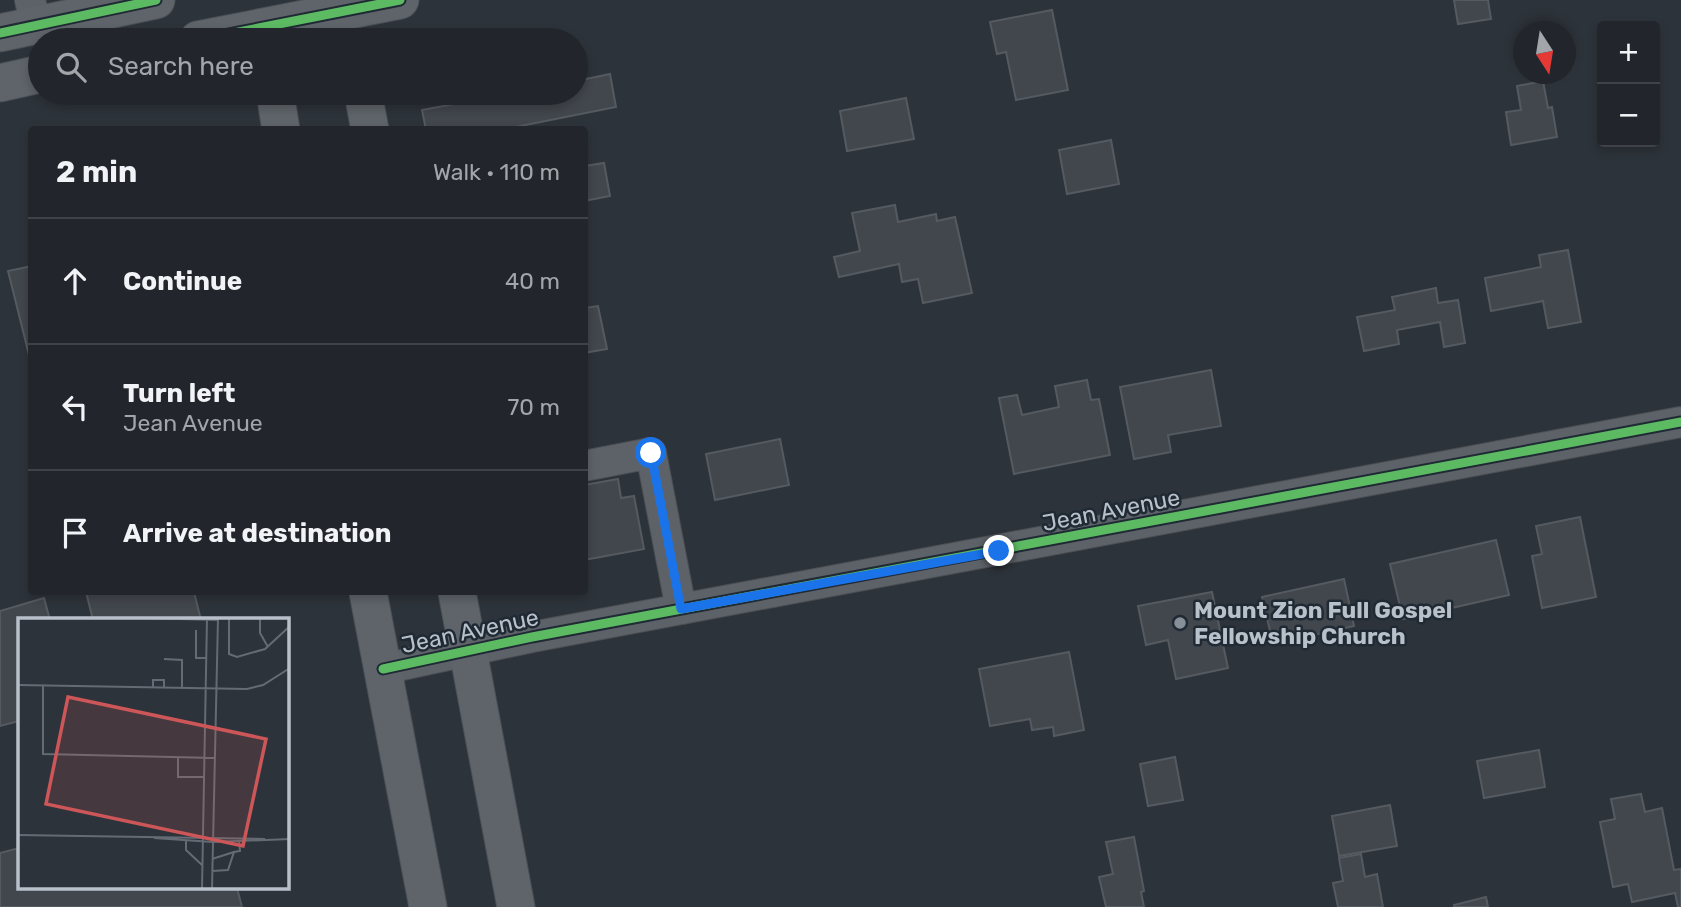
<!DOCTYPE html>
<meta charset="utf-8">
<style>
body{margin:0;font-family:Rubik,sans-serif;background:#2a2e34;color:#f1f3f6}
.controls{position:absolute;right:21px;top:21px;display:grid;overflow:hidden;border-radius:7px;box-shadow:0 4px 10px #0003}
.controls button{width:63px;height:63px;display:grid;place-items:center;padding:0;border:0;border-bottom:2px solid #3f4348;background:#22262c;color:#f1f3f6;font:35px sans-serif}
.compass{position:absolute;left:1513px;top:21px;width:63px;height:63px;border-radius:50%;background:#22262c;box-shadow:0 4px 10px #0003;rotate:168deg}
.stop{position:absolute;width:21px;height:21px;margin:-16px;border:5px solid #1a73e8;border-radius:50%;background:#fff}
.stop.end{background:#1a73e8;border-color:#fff;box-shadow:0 2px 7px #0008}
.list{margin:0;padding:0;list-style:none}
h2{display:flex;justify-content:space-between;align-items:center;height:91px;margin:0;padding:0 28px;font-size:30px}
h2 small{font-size:23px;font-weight:400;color:#a2a5a9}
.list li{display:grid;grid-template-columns:46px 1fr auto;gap:21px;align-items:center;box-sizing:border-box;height:126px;padding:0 28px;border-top:2px solid #3f4348}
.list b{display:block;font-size:26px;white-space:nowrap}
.list p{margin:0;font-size:23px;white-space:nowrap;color:#a2a5a9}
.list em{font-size:23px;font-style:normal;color:#a2a5a9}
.icon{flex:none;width:38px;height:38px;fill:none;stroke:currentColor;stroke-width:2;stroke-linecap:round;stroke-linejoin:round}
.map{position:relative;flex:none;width:1681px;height:907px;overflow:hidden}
.search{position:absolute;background:#22262c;box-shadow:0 4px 10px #0003;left:28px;top:28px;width:560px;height:77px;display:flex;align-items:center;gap:18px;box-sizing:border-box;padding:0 24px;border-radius:38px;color:#a2a5a9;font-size:26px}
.panel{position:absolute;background:#22262c;box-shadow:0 4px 10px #0003;left:28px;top:126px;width:560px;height:469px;border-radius:7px}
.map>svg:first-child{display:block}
.building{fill:#42474d;stroke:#555a61;stroke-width:2}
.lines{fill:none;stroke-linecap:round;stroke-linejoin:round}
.minor-casing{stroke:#4b4f54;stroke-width:32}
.major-casing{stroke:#4b5057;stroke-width:39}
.minor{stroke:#5d6268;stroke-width:30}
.major{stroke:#5f646a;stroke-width:37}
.cycleway-casing{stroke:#202a35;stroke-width:13}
.cycleway{stroke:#5cba63;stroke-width:9}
.route{stroke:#1a73e8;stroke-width:9}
.poi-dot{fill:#878f98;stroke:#202a35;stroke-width:2.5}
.labels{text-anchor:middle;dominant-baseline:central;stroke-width:5;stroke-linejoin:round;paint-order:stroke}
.street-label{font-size:23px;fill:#b8c0ca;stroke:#202a35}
.poi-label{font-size:23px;font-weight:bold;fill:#b8c0ca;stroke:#202a35;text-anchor:start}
.inset-road{fill:none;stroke:#656b74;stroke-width:2}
.view{fill:#cd5659;fill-opacity:0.15;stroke:#cd5659;stroke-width:3.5}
.inset-edge{fill:none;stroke:#b8c0ca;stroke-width:3.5}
</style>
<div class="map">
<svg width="1681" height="907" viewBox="0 0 1681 907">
<rect width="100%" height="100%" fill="#2d333a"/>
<g class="building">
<path d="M1454 0H1488L1491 19 1458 24Z"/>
<path d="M1052 10 1068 90 1016 100 1006 52 997 54 990 22Z"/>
<path d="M610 74 616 107 500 130H426L422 110 513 93H576V81Z"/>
<path d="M1543 81 1548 108 1552 107 1557 137 1511 145 1506 112 1521 110 1517 86Z"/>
<path d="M906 98 914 139 847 151 840 111Z"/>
<path d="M1111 140 1119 184 1067 194 1059 150Z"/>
<path d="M604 163 610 196 584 201V166Z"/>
<path d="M895 205 898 222 936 214 937 221 955 217 972 293 923 303 918 279 902 282 899 264 839 277 834 257 860 251 852 213Z"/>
<path d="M1568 250 1581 322 1548 328 1543 301 1491 311 1485 278 1541 267 1539 255Z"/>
<path d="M32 266V367L8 271Z"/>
<path d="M1436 288 1438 303 1458 300 1465 343 1444 347 1440 322 1397 330 1399 344 1364 351 1357 317 1395 310 1392 297Z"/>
<path d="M598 306 607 349 584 353V308Z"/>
<path d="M1211 370 1221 426 1168 435 1171 452 1134 459 1120 387Z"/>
<path d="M1087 380 1091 400 1099 399 1110 455 1014 474 999 398 1017 395 1022 415 1059 407 1055 386Z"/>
<path d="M780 439 789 485 715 500 706 454Z"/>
<path d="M618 479 621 498 634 496 644 549 584 560V485Z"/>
<path d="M1580 517 1596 597 1542 608 1532 556 1542 554 1536 526Z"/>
<path d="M1496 540 1509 595 1403 619 1390 564Z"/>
<path d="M1344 579 1354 626 1273 644 1262 597Z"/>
<path d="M86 592H194L201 620H93Z"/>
<path d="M1212 592 1228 668 1176 679 1168 640 1146 645 1138 606Z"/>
<path d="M44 598 50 620H19V721L0 726V611Z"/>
<path d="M1069 652 1084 730 1054 736 1053 727 1032 730 1030 719 990 726 979 669Z"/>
<path d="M1539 750 1545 787 1484 798 1477 761Z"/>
<path d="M1175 757 1183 800 1148 806 1140 764Z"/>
<path d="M1641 794 1645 812 1662 808 1674 870 1681 869V907H1678L1675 893 1632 902 1628 884 1613 887 1600 822 1615 819 1611 799Z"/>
<path d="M1390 805 1397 846 1339 856 1332 816Z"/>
<path d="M1134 837 1144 891 1141 892 1144 907H1106L1099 877 1113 874 1106 842Z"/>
<path d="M19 848V888H237L242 907H0V853Z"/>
<path d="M1361 854 1365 877 1377 874 1383 907H1338L1333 883 1343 881 1339 858Z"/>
<path d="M1486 897 1488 907H1454V905Z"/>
</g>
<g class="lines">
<defs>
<g id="minor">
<path d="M30 0 36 25"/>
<path d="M584 466 651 453 681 609"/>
<path d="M383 669 532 637 1681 422"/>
</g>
<g id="major">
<path d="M0 33 156 0"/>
<path d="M198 40 400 0"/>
<path d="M0 83 40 74"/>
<path d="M275 93 281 130"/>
<path d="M363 93 370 130"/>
<path d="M368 592 428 907"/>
<path d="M457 592 516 907"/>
</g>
</defs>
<use href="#minor" class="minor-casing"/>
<use href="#major" class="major-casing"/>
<use href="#minor" class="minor"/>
<use href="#major" class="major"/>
<defs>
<g id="cycleway">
<path d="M0 33 156 0"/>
<path d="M198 40 400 0"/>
<path d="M383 669 532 637 1681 422"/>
</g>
</defs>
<use href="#cycleway" class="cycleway-casing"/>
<use href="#cycleway" class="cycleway"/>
</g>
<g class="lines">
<path class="route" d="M651 453 681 609 999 551"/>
</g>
<circle class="poi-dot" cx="1180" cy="623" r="7"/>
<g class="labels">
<g class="street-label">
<text transform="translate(1111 510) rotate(-11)">Jean Avenue</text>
<text transform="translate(470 631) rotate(-12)">Jean Avenue</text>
</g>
<g class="poi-label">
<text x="1194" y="610">Mount Zion Full Gospel<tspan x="1194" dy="26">Fellowship Church</tspan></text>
</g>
</g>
<g transform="translate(18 618)">
<rect width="271" height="271" fill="#2d333a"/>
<path class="inset-road" d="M123 0 200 2M211 0V36L219 39 247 31 272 8M242 0V15L250 29M178 12V40H188M146 41 164 42V71M0 67 229 71 245 67 272 50M25 67V136L197 140M135 70V62H146V70M160 139V159H186M0 217 247 221M136 220 195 224 272 221M168 223V232L184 247M194 241 216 234M194 253 210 252 216 234 222 233 221 224M184 271 189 0M194 271 200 0"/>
<path class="view" d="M50 79 248 121 225 228 28 186Z"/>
<rect width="271" height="271" class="inset-edge"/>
</g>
</svg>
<div class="controls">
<button>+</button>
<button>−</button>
</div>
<svg class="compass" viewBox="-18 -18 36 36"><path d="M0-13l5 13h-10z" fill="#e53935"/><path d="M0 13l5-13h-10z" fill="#a2a5a9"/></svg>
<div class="stop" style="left:651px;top:453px"></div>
<div class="stop end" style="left:999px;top:551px"></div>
<div class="search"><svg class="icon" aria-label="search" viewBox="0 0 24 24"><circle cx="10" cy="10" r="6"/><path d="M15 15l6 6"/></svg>Search here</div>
<section class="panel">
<h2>2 min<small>Walk · 110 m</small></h2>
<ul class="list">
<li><svg class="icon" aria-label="ahead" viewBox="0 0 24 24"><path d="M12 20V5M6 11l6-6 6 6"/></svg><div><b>Continue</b></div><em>40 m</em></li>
<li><svg class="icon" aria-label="left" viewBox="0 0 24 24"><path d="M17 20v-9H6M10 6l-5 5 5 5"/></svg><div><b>Turn left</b><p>Jean Avenue</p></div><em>70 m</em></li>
<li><svg class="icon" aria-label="arrive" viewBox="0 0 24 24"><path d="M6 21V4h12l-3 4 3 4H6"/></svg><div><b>Arrive at destination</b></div></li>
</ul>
</section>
</div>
